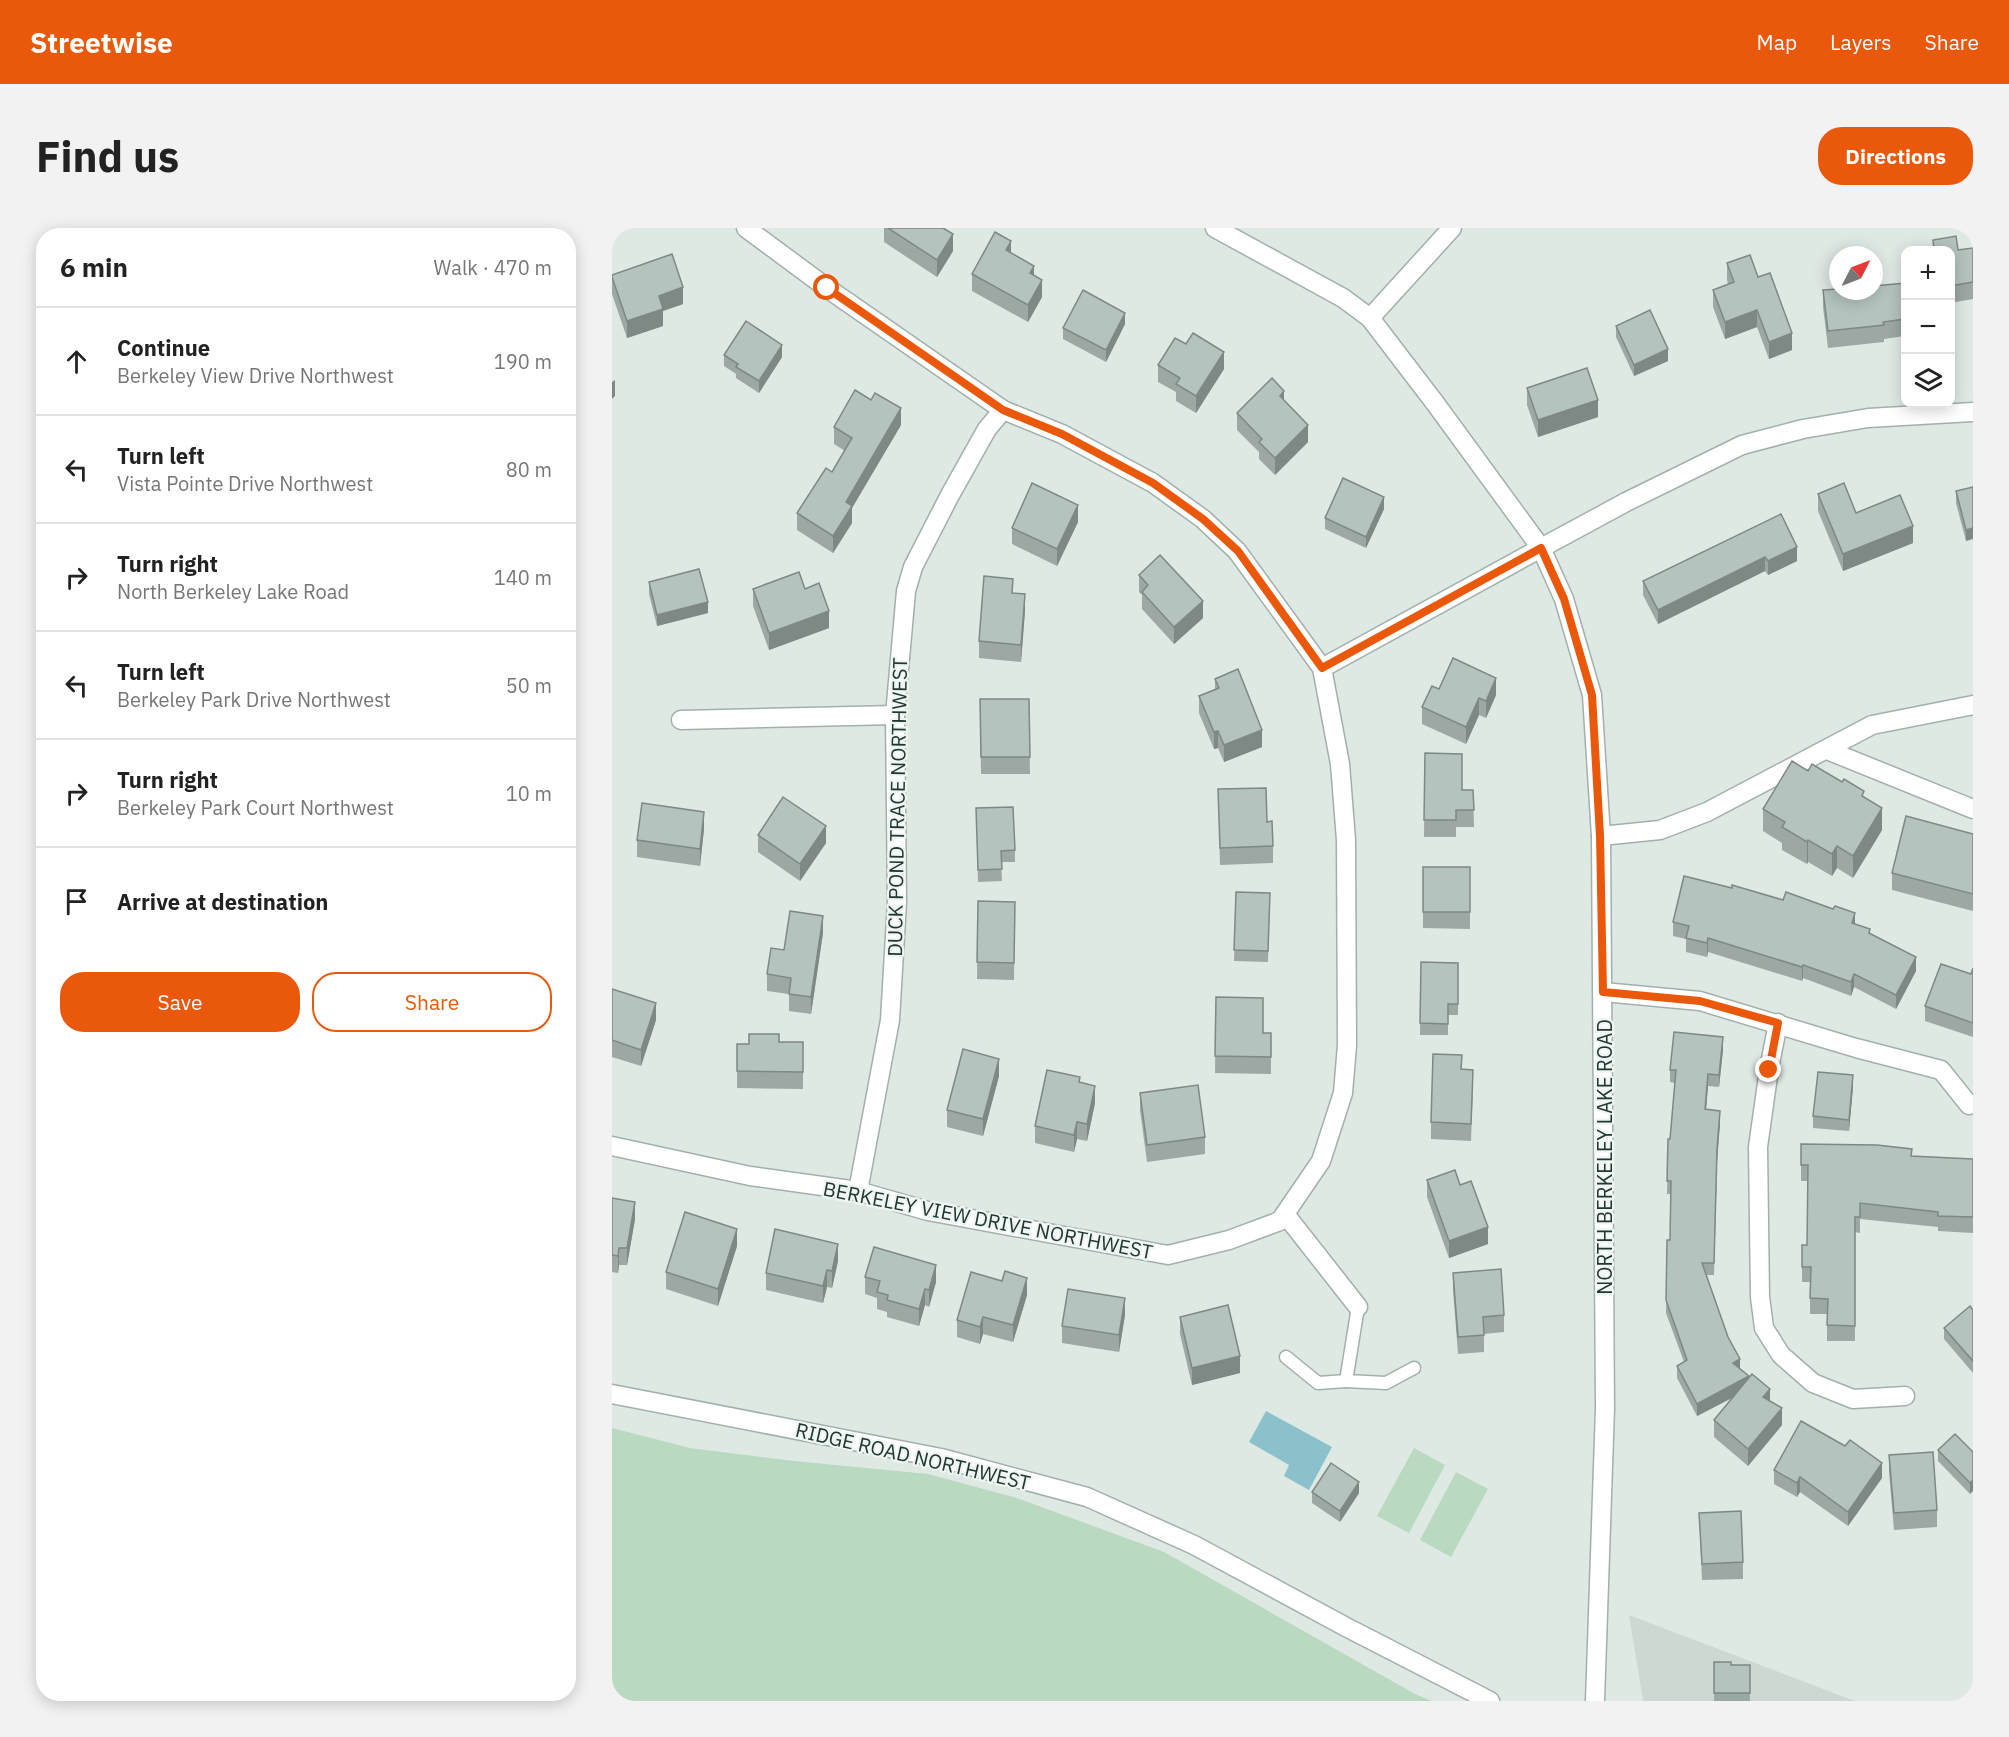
<!DOCTYPE html>
<meta charset="utf-8">
<style>
body{margin:0;font-family:"IBM Plex Sans",sans-serif;background:#f2f2f2;color:#222}
.controls{position:absolute;right:18px;top:18px;display:grid;overflow:hidden;border-radius:12px;box-shadow:0 3px 15px #0003}
.controls button{width:54px;height:54px;display:grid;place-items:center;padding:0;border:0;border-bottom:2px solid #e0e0e0;background:#fff;color:#222;font:30px sans-serif}
.compass{position:absolute;left:1217px;top:18px;width:54px;height:54px;border-radius:50%;background:#fff;box-shadow:0 3px 15px #0003;rotate:48deg}
.stop{position:absolute;width:18px;height:18px;margin:-14px;border:4px solid #ea580c;border-radius:50%;background:#fff}
.stop.end{background:#ea580c;border-color:#fff;box-shadow:0 2px 6px #0008}
.list{margin:0;padding:0;list-style:none}
h2{display:flex;justify-content:space-between;align-items:center;height:78px;margin:0;padding:0 24px;font-size:26px}
h2 small{font-size:20px;font-weight:400;color:#767676}
.list li{display:grid;grid-template-columns:39px 1fr auto;gap:18px;align-items:center;box-sizing:border-box;height:108px;padding:0 24px;border-top:2px solid #e0e0e0}
.list b{display:block;font-size:22px;white-space:nowrap}
.list p{margin:0;font-size:20px;white-space:nowrap;color:#767676}
.list em{font-size:20px;font-style:normal;color:#767676}
.actions{display:flex;gap:12px;padding:18px 24px}
.actions a{flex:1;padding:14px 0;border:2px solid #ea580c;border-radius:24px;text-align:center;font-size:21px;color:#ea580c}
.actions .main{background:#ea580c;color:#fff}
.icon{flex:none;width:33px;height:33px;fill:none;stroke:currentColor;stroke-width:2;stroke-linecap:round;stroke-linejoin:round}
.map{position:relative;flex:none;width:1361px;height:1473px;overflow:hidden;border-radius:24px}
header{display:flex;align-items:center;gap:36px;box-sizing:border-box;height:84px;padding:0 30px;background:#ea580c;color:#fff}
header strong{font-size:28px}
nav{display:flex;gap:33px;margin-inline-start:auto;font-size:21px}
.intro{display:flex;align-items:center;justify-content:space-between;box-sizing:border-box;height:144px;padding:0 36px}
h1{margin:0;font-size:42px}
.button{padding:15px 27px;border-radius:24px;background:#ea580c;color:#fff;font-size:21px;font-weight:700}
main{display:flex;gap:36px;padding:0 36px}
aside{flex:1;background:#fff;border-radius:24px;box-shadow:0 3px 15px #0003}
.map>svg:first-child{display:block}
.built{fill:#cdd8d3}
.green{fill:#b9d9c1}
.water{fill:#8ac1ca}
.lines{fill:none;stroke-linecap:round;stroke-linejoin:round}
.service-casing{stroke:#a2b0ab;stroke-width:15}
.minor-casing{stroke:#a2b0ab;stroke-width:21}
.tertiary-casing{stroke:#a2b0ab;stroke-width:21}
.service{stroke:#fff;stroke-width:12}
.minor{stroke:#fff;stroke-width:18}
.tertiary{stroke:#fff;stroke-width:18}
.wall{fill:#9ba8a3}
.shaded-wall{fill:#7e8884}
.building{fill:#b4c3bd;stroke:#7e8884;stroke-width:1.5}
.route{stroke:#ea580c;stroke-width:8}
.labels{text-anchor:middle;dominant-baseline:central;stroke-width:4.5;stroke-linejoin:round;paint-order:stroke}
.street-label{font-size:20px;fill:#213731;stroke:#eff6f2}
</style>
<header>
<strong>Streetwise</strong>
<nav><a>Map</a><a>Layers</a><a>Share</a></nav>
</header>
<div class="intro"><h1>Find us</h1><a class="button">Directions</a></div>
<main>
<aside>
<h2>6 min<small>Walk · 470 m</small></h2>
<ul class="list">
<li><svg class="icon" aria-label="ahead" viewBox="0 0 24 24"><path d="M12 20V5M6 11l6-6 6 6"/></svg><div><b>Continue</b><p>Berkeley View Drive Northwest</p></div><em>190 m</em></li>
<li><svg class="icon" aria-label="left" viewBox="0 0 24 24"><path d="M17 20v-9H6M10 6l-5 5 5 5"/></svg><div><b>Turn left</b><p>Vista Pointe Drive Northwest</p></div><em>80 m</em></li>
<li><svg class="icon" aria-label="right" viewBox="0 0 24 24"><path d="M7 20v-9h11M14 6l5 5-5 5"/></svg><div><b>Turn right</b><p>North Berkeley Lake Road</p></div><em>140 m</em></li>
<li><svg class="icon" aria-label="left" viewBox="0 0 24 24"><path d="M17 20v-9H6M10 6l-5 5 5 5"/></svg><div><b>Turn left</b><p>Berkeley Park Drive Northwest</p></div><em>50 m</em></li>
<li><svg class="icon" aria-label="right" viewBox="0 0 24 24"><path d="M7 20v-9h11M14 6l5 5-5 5"/></svg><div><b>Turn right</b><p>Berkeley Park Court Northwest</p></div><em>10 m</em></li>
<li><svg class="icon" aria-label="arrive" viewBox="0 0 24 24"><path d="M6 21V4h12l-3 4 3 4H6"/></svg><div><b>Arrive at destination</b></div></li>
</ul>
<div class="actions"><a class="main">Save</a><a>Share</a></div>
</aside>
<div class="map">
<svg width="1361" height="1473" viewBox="0 0 1361 1473">
<rect width="100%" height="100%" fill="#dfe9e4"/>
<path class="built" d="M1017 1387 1243 1473H1031Z"/>
<g class="green">
<path d="M0 1200 78 1220 182 1233 316 1246 405 1270 552 1324 803 1466 820 1473H0Z"/>
<path d="M802 1220 833 1237 797 1305 765 1288Z"/>
<path d="M844 1244 876 1261 839 1329 808 1312Z"/>
</g>
<path class="water" d="M654 1183 720 1219 697 1262 672 1248 677 1237 637 1214Z"/>
<g class="lines">
<defs>
<g id="service">
<path d="M746 1079 734 1153 774 1155 802 1140"/>
<path d="M674 1129 706 1155 734 1153"/>
</g>
<g id="minor">
<path d="M758 90 840 0"/>
<path d="M710 440 929 320"/>
<path d="M69 492 283 487"/>
<path d="M1215 522 1361 581"/>
<path d="M989 608 1048 602 1095 584 1260 497 1361 477"/>
<path d="M991 764 1088 773 1244 820 1329 842 1357 877"/>
<path d="M1166 795 1157 841 1146 919 1148 1069 1152 1100 1169 1127 1201 1155 1241 1171 1293 1168"/>
<path d="M0 918 138 948 246 963 316 983 556 1027 617 1012 668 993 709 933 731 865 735 817 734 612 728 536 710 440 625 323 591 291 541 255 450 206 391 182 215 60 134 0"/>
<path d="M246 963 278 792 285 674 283 487 294 363 301 339 338 267 375 201 391 182"/>
<path d="M673 986 746 1079"/>
<path d="M0 1166 329 1230 475 1269 582 1317 734 1399 878 1473"/>
</g>
<g id="tertiary">
<path d="M603 0 731 70 758 90 823 175 929 320 952 371 980 467 989 608 993 1180 983 1473"/>
<path d="M929 320 1014 274 1130 217 1191 201 1256 190 1361 184"/>
</g>
</defs>
<use href="#service" class="service-casing"/>
<use href="#minor" class="minor-casing"/>
<use href="#tertiary" class="tertiary-casing"/>
<use href="#service" class="service"/>
<use href="#minor" class="minor"/>
<use href="#tertiary" class="tertiary"/>
</g>
<g class="wall">
<path d="M272 0H333L341 23 325 49 272 14Z"/>
<path d="M1321 12 1346 22 1361 20V71L1338 75V22H1321Z"/>
<path d="M399 25 422 47 430 69 416 94 360 63V46Z"/>
<path d="M1115 35 1146 49 1180 122 1157 131 1145 99 1113 111 1101 79V62L1116 56 1115 52Z"/>
<path d="M0 47 71 76 51 83V98L15 110 0 66Z"/>
<path d="M1293 55V108L1272 111V114L1216 120 1211 79V62Z"/>
<path d="M513 96 494 134 451 111V100Z"/>
<path d="M1004 98 1056 133 1022 148 1004 109Z"/>
<path d="M112 127 170 129 147 165 124 150V146L112 138Z"/>
<path d="M546 137 612 141 584 185 564 173V164L546 154Z"/>
<path d="M915 160 986 189 926 209 915 177Z"/>
<path d="M672 172 696 214 663 247 647 231V224L625 202V185Z"/>
<path d="M289 197 240 280V295L221 325 185 302V285L220 244 233 223 222 216V199Z"/>
<path d="M1361 259 1354 313 1344 275V263Z"/>
<path d="M1206 266 1244 285 1301 315 1231 343 1206 283Z"/>
<path d="M772 281 754 320 713 301V290Z"/>
<path d="M466 294 445 338 400 316V300Z"/>
<path d="M1185 319V333L1156 347 1153 343 1046 396 1031 367V353Z"/>
<path d="M527 347 591 390 562 416 530 381V367L527 364Z"/>
<path d="M37 354 96 385 45 398 37 366Z"/>
<path d="M141 361H193L217 400 157 422 141 378Z"/>
<path d="M401 365 413 383 409 434 367 430V413Z"/>
<path d="M603 451 650 519 612 534 606 520 602 521 587 485V468L603 462Z"/>
<path d="M827 461 884 467 874 490 867 487 854 516 810 496V479Z"/>
<path d="M368 471H417L418 546H369Z"/>
<path d="M813 525 850 562H861L862 599H844V609H812Z"/>
<path d="M1196 543 1252 569 1270 602 1241 650 1225 640 1220 648 1196 634 1195 636 1170 622V615L1151 603V581Z"/>
<path d="M606 561 655 594 661 618V635L608 637Z"/>
<path d="M364 580 403 622V634H389L390 653 366 654Z"/>
<path d="M92 601 88 638 25 629V612Z"/>
<path d="M1361 606V683L1280 662V645Z"/>
<path d="M146 607 214 615 188 653 146 624Z"/>
<path d="M811 639H858V701L811 700Z"/>
<path d="M624 664 658 665 656 734 622 733Z"/>
<path d="M366 673 403 674 402 752 365 751Z"/>
<path d="M1061 694 1243 696 1258 705 1304 743 1284 781 1242 759 1239 768 1191 750 1190 753 1096 724 1095 729 1074 724V711L1061 708Z"/>
<path d="M211 705 199 786 177 783V766L155 763V746L172 722Z"/>
<path d="M809 734 846 735V787H836V807H808Z"/>
<path d="M1361 740V809L1313 793V778L1359 746Z"/>
<path d="M0 761 44 792 29 838 0 829Z"/>
<path d="M604 769 651 805H659V846L603 845Z"/>
<path d="M167 814H191V861L125 860V816H137Z"/>
<path d="M1111 822 1107 859 1096 858 1094 882 1108 895 1105 934 1102 1047H1094L1128 1141 1158 1173 1170 1197 1136 1238 1102 1209V1192L1122 1169 1085 1188 1065 1150V1138L1072 1134 1054 1085 1055 1012H1058L1059 966H1055L1056 911H1058L1063 855 1058 854V842Z"/>
<path d="M387 848 371 908 335 899V882Z"/>
<path d="M468 854 483 875 475 913 465 911 462 924 423 915V898Z"/>
<path d="M861 859 859 913 819 911V894Z"/>
<path d="M1241 859 1237 903 1201 900V888Z"/>
<path d="M528 865 593 909V926L535 934 528 882Z"/>
<path d="M1189 916 1300 928 1361 931V1005L1326 1003V999L1248 991V1005L1243 1004V1113H1215V1086H1198V1054H1190V1017H1195L1196 953H1189Z"/>
<path d="M815 952 848 957 876 1016 837 1030 815 969Z"/>
<path d="M0 970 23 991 15 1037H7L6 1045 0 1044Z"/>
<path d="M125 1018 106 1078 54 1061V1044Z"/>
<path d="M226 1033 220 1060 215 1059 211 1075 154 1062V1045Z"/>
<path d="M841 1045 892 1087V1104L872 1106V1124L846 1126 841 1062Z"/>
<path d="M253 1049 324 1054 317 1079 313 1077 307 1098 275 1089V1084L265 1081V1070L253 1066Z"/>
<path d="M415 1067 401 1114 371 1106 368 1116 345 1109V1092Z"/>
<path d="M1361 1082V1145L1332 1111V1100Z"/>
<path d="M513 1087 507 1124 450 1115V1098Z"/>
<path d="M568 1089 628 1145 580 1157 568 1106Z"/>
<path d="M1326 1222 1361 1224 1358 1266 1326 1233Z"/>
<path d="M1277 1227 1325 1282V1299L1282 1302 1277 1244Z"/>
<path d="M1162 1242 1270 1250 1236 1298 1188 1264 1185 1269 1162 1256Z"/>
<path d="M700 1264 747 1265 728 1294 700 1275Z"/>
<path d="M1087 1285 1131 1334V1351L1090 1352Z"/>
<path d="M1102 1434 1119 1437H1138V1473H1102Z"/>
</g>
<g class="shaded-wall">
<path d="M341 6V23L325 49V32Z"/>
<path d="M399 13V30L394 22Z"/>
<path d="M422 38V55L418 45Z"/>
<path d="M430 52V69L416 94V77Z"/>
<path d="M71 59V76L51 83V98L15 110V93L47 68Z"/>
<path d="M1145 82V99L1113 111V94Z"/>
<path d="M513 85V96L494 134V122Z"/>
<path d="M1180 105V122L1157 131V114Z"/>
<path d="M170 117V129L147 165V153Z"/>
<path d="M1056 121V133L1022 148V137Z"/>
<path d="M612 124V141L584 185V168Z"/>
<path d="M3 152V168L0 171V154Z"/>
<path d="M672 163V180L668 168Z"/>
<path d="M986 172V189L926 209V192Z"/>
<path d="M289 180V197L240 280V295L221 325V308L234 274Z"/>
<path d="M696 197V214L663 247V230Z"/>
<path d="M772 269V281L754 320V309Z"/>
<path d="M466 277V294L445 338V321Z"/>
<path d="M1301 298V315L1231 343V326Z"/>
<path d="M1361 300V311L1354 313V302Z"/>
<path d="M1185 319V333L1156 347V333Z"/>
<path d="M1153 329V343L1046 396V382Z"/>
<path d="M413 366V383L409 434V417Z"/>
<path d="M591 373V390L562 416V399Z"/>
<path d="M96 374V385L45 398V387Z"/>
<path d="M217 383V400L157 422V405Z"/>
<path d="M884 450V467L874 490V473Z"/>
<path d="M867 470V487L854 516V499Z"/>
<path d="M650 502V519L612 534V517Z"/>
<path d="M606 503V520L602 521V504Z"/>
<path d="M1270 580V602L1241 650V628Z"/>
<path d="M92 584V601L88 638V621Z"/>
<path d="M214 598V615L188 653V636Z"/>
<path d="M1196 612V634L1195 636V614Z"/>
<path d="M1225 618V640L1220 648V626Z"/>
<path d="M1243 685V699L1240 695Z"/>
<path d="M211 688V705L199 786V769Z"/>
<path d="M1096 710V724L1095 729V715Z"/>
<path d="M1304 729V743L1284 781V767Z"/>
<path d="M1191 737V750L1190 753V739Z"/>
<path d="M1242 746V759L1239 768V754Z"/>
<path d="M44 775V792L29 838V822Z"/>
<path d="M1111 809V822L1107 859V847Z"/>
<path d="M387 831V848L371 908V891Z"/>
<path d="M1096 846V858L1093 894V881Z"/>
<path d="M1241 847V859L1237 903V892Z"/>
<path d="M483 858V875L475 913V896Z"/>
<path d="M1108 883V895L1105 934 1102 1047 1105 921Z"/>
<path d="M465 894V911L462 924V907Z"/>
<path d="M23 974V991L15 1037V1020Z"/>
<path d="M876 999V1016L837 1030V1013Z"/>
<path d="M125 1001V1018L106 1078V1061Z"/>
<path d="M226 1016V1033L220 1060V1043Z"/>
<path d="M7 1020V1037L6 1045V1028Z"/>
<path d="M324 1037V1054L317 1079V1062Z"/>
<path d="M215 1042V1059L211 1075V1058Z"/>
<path d="M415 1050V1067L401 1114V1097Z"/>
<path d="M313 1061V1077L307 1098V1081Z"/>
<path d="M513 1070V1087L507 1124V1107Z"/>
<path d="M371 1089V1106L368 1116V1099Z"/>
<path d="M628 1128V1145L580 1157V1140Z"/>
<path d="M1128 1131V1143L1121 1135Z"/>
<path d="M1137 1148V1161L1085 1188V1176Z"/>
<path d="M1158 1161V1178L1151 1169Z"/>
<path d="M1170 1180V1197L1136 1238V1221Z"/>
<path d="M1270 1235V1250L1236 1298V1284Z"/>
<path d="M1188 1249V1264L1185 1269V1255Z"/>
<path d="M1361 1252V1263L1358 1266V1255Z"/>
<path d="M747 1254V1265L728 1294V1283Z"/>
</g>
<g class="building">
<path d="M276 0H331L341 6 325 32Z"/>
<path d="M383 4 399 13 394 22 422 38 418 45 430 52 416 77 360 46Z"/>
<path d="M1344 8 1346 22 1361 20V54L1338 58V22H1322L1321 12Z"/>
<path d="M60 26 71 59 47 68 51 81 15 93 0 49V47Z"/>
<path d="M1138 27 1146 49 1158 45 1180 105 1157 114 1145 82 1113 94 1101 62 1122 54 1115 35Z"/>
<path d="M1293 55V91L1271 94 1272 97 1216 103 1211 62 1226 61V63H1262V58Z"/>
<path d="M471 62 513 85 494 122 451 100Z"/>
<path d="M1038 82 1056 121 1022 137 1004 98Z"/>
<path d="M134 93 170 117 147 153 124 139 126 136 112 127Z"/>
<path d="M581 105 612 124 584 168 564 156 568 150 546 137 563 110 574 116Z"/>
<path d="M975 140 986 172 926 192 915 160Z"/>
<path d="M660 150 672 163 668 168 696 197 663 230 647 214 650 211 625 185Z"/>
<path d="M243 162 259 172 263 165 289 180 234 274 240 278 221 308 185 285 214 240 220 244 240 210 222 199Z"/>
<path d="M731 250 772 269 754 309 713 290Z"/>
<path d="M420 255 466 277 445 321 400 300Z"/>
<path d="M1232 255 1244 285 1288 267 1301 298 1231 326 1206 266Z"/>
<path d="M1361 259V300L1354 302 1344 263Z"/>
<path d="M1169 286 1185 319 1156 333 1153 329 1046 382 1031 353Z"/>
<path d="M548 327 591 373 562 399 530 364 536 357 527 347Z"/>
<path d="M87 341 96 374 45 387 37 354Z"/>
<path d="M187 344 193 361 207 355 217 383 157 405 141 361Z"/>
<path d="M372 348 401 351 400 365 413 366 409 417 367 413Z"/>
<path d="M841 430 884 450 874 473 867 470 854 499 810 479 820 458 827 461Z"/>
<path d="M626 441 650 502 612 517 606 503 602 504 587 468 607 460 603 451Z"/>
<path d="M368 471H417L418 529H369Z"/>
<path d="M813 525 850 526V562H861L862 582H844V592H812Z"/>
<path d="M1180 533 1196 543 1200 536 1230 554 1232 551 1252 563 1250 568 1270 580 1241 628 1225 618 1220 626 1196 612 1195 614 1170 599 1173 594 1151 581Z"/>
<path d="M654 560 655 594 660 593 661 618 608 620 606 561Z"/>
<path d="M171 569 214 598 188 636 146 607Z"/>
<path d="M30 575 92 584 88 621 25 612Z"/>
<path d="M401 579 403 622 389 623 390 641 366 642 364 580Z"/>
<path d="M1294 588 1361 606V666L1280 645Z"/>
<rect x="811" y="639" width="47" height="45"/>
<path d="M1072 648 1120 660V657L1171 672 1174 664 1221 681 1223 678 1243 685 1240 695 1258 701 1257 705 1304 729 1284 767 1242 746 1239 754 1191 737 1190 739 1096 710 1095 715 1074 710 1077 698 1061 694Z"/>
<path d="M624 664 658 665 656 723 622 722Z"/>
<path d="M366 673 403 674 402 735 365 734Z"/>
<path d="M178 683 211 688 199 769 177 766 179 750 155 746 159 720 172 722Z"/>
<path d="M809 734 846 735V776H836V796L808 795Z"/>
<path d="M1329 736 1359 746 1361 740V795L1313 778Z"/>
<path d="M0 761 44 775 29 822 0 812Z"/>
<path d="M604 769 651 770V805H659V829L603 828Z"/>
<path d="M1062 804 1111 809 1107 847 1096 846 1093 881 1108 883 1105 921 1102 1035H1090L1116 1109 1128 1131 1121 1135 1137 1148 1085 1176 1065 1138 1075 1132 1054 1072 1055 1012H1058L1059 953H1055L1056 911H1058L1064 842H1058Z"/>
<path d="M137 806H167V814H191V844L125 843V816H137Z"/>
<path d="M351 821 387 831 371 891 335 882Z"/>
<path d="M821 826 850 827 849 841 861 842 859 896 819 894Z"/>
<path d="M435 842 468 849 467 854 483 858 475 896 465 894 462 907 423 898Z"/>
<path d="M1206 844 1241 847 1237 892 1201 888Z"/>
<path d="M586 857 593 909 535 917 528 865Z"/>
<path d="M1189 916 1265 917 1300 921 1299 928 1361 931V989L1326 988V984L1248 975V989H1243V1098L1215 1097 1216 1071 1198 1070 1199 1039H1190V1017H1195L1196 937H1189Z"/>
<path d="M843 942 848 957 859 953 876 999 837 1013 815 952Z"/>
<path d="M0 970 23 974 15 1020H7L6 1028 0 1027Z"/>
<path d="M73 984 125 1001 106 1061 54 1044Z"/>
<path d="M163 1001 226 1016 220 1043 215 1042 211 1058 154 1045Z"/>
<path d="M262 1019 324 1037 317 1062 313 1061 307 1081 275 1072 276 1067 265 1064 268 1053 253 1049Z"/>
<path d="M889 1041 892 1087 871 1089 872 1107 846 1109 841 1045Z"/>
<path d="M393 1043 415 1050 401 1097 371 1089 368 1099 345 1092 359 1044 390 1053Z"/>
<path d="M456 1061 513 1070 507 1107 450 1098Z"/>
<path d="M616 1077 628 1128 580 1140 568 1089Z"/>
<path d="M1358 1078 1361 1082V1133L1332 1100Z"/>
<path d="M1140 1146 1158 1161 1151 1169 1170 1180 1136 1221 1102 1192Z"/>
<path d="M1189 1193 1233 1218 1238 1212 1270 1235 1236 1284 1188 1249 1185 1255 1162 1242Z"/>
<path d="M1343 1206 1361 1224V1252L1358 1255 1326 1222Z"/>
<path d="M1321 1224 1325 1282 1282 1285 1277 1227Z"/>
<path d="M719 1235 747 1254 728 1283 700 1264Z"/>
<path d="M1129 1283 1131 1334 1090 1336 1087 1285Z"/>
<path d="M1102 1434H1119V1437H1138V1465H1102Z"/>
</g>
<g class="lines">
<path class="route" d="M215 60 391 182 450 206 541 255 591 291 626 323 710 440 929 320 952 371 980 467 988 608 991 764 1088 773 1166 795 1157 842"/>
</g>
<g class="labels">
<g class="street-label">
<text transform="translate(285 579) rotate(-89)">DUCK POND TRACE NORTHWEST</text>
<text transform="translate(992 929) rotate(-90)">NORTH BERKELEY LAKE ROAD</text>
<text transform="translate(376 992) rotate(11)">BERKELEY VIEW DRIVE NORTHWEST</text>
<text transform="translate(301 1228) rotate(13)">RIDGE ROAD NORTHWEST</text>
</g>
</g>
</svg>
<div class="controls">
<button>+</button>
<button>−</button>
<button><svg class="icon" aria-label="layers" viewBox="0 0 24 24"><path d="M12 4l9 5-9 5-9-5zM3 14l9 5 9-5"/></svg></button>
</div>
<svg class="compass" viewBox="-18 -18 36 36"><path d="M0-13l5 13h-10z" fill="#e53935"/><path d="M0 13l5-13h-10z" fill="#767676"/></svg>
<div class="stop" style="left:215px;top:60px"></div>
<div class="stop end" style="left:1157px;top:842px"></div>
</div>
</main>
